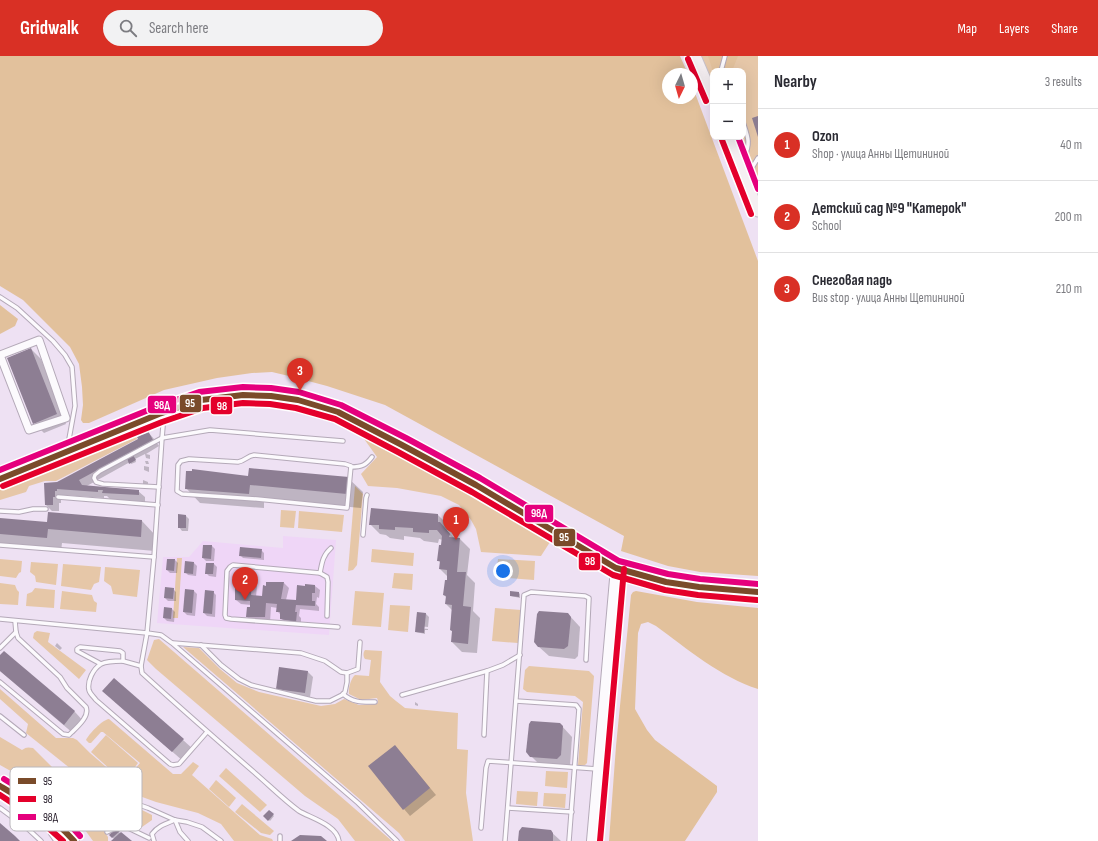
<!DOCTYPE html>
<meta charset="utf-8">
<style>
body{margin:0;font-family:"Sofia Sans Condensed",sans-serif;background:#f2f2f3;color:#2b2b33}
.controls{position:absolute;right:12px;top:12px;display:grid;overflow:hidden;border-radius:8px;box-shadow:0 4px 16px #0002}
.controls button{width:36px;height:36px;display:grid;place-items:center;padding:0;border:0;border-bottom:1px solid #e1e1e2;background:#fff;color:#2b2b33;font:20px sans-serif}
.compass{position:absolute;left:662px;top:12px;width:36px;height:36px;border-radius:50%;background:#fff;box-shadow:0 4px 16px #0002;rotate:185deg}
.you{position:absolute;left:503px;top:515px;width:14px;height:14px;margin:-10px;border:3px solid #fff;border-radius:50%;background:#1a73e8;box-shadow:0 0 0 6px #1a73e833}
.badge{display:grid;place-items:center;width:26px;height:26px;border-radius:50%;background:#d93025;color:#fff;font-size:13px;font-weight:700}
.pin{position:absolute;translate:-50% -33px;filter:drop-shadow(0 1px 2px #0008)}
.pin::after{content:'';position:absolute;top:21px;width:14px;height:12px;background:inherit;clip-path:polygon(0 0,100% 0,50% 100%)}
.list{margin:0;padding:0;list-style:none}
h2{display:flex;justify-content:space-between;align-items:center;height:52px;margin:0;padding:0 16px;font-size:17px}
h2 small{font-size:13px;font-weight:400;color:#7c7c81}
.list li{display:grid;grid-template-columns:26px 1fr auto;gap:12px;align-items:center;box-sizing:border-box;height:72px;padding:0 16px;border-top:1px solid #e1e1e2}
.list b{display:block;font-size:15px;white-space:nowrap}
.list p{margin:0;font-size:13px;white-space:nowrap;color:#7c7c81}
.list em{font-size:13px;font-style:normal;color:#7c7c81}
.icon{flex:none;width:22px;height:22px;fill:none;stroke:currentColor;stroke-width:2;stroke-linecap:round;stroke-linejoin:round}
.map{position:relative;flex:none;width:758px;height:785px;overflow:hidden}
header{display:flex;align-items:center;gap:24px;box-sizing:border-box;height:56px;padding:0 20px;background:#d93025;color:#fff}
header strong{font-size:19px}
nav{display:flex;gap:22px;margin-inline-start:auto;font-size:14px}
.search{width:280px;height:36px;background:#f2f2f3;display:flex;align-items:center;gap:10px;box-sizing:border-box;padding:0 14px;border-radius:22px;color:#7c7c81;font-size:15px}
main{display:flex}
aside{flex:1;background:#fff}
.map>svg:first-child{display:block}
.built{fill:#efd6f7}
.green{fill:#e6c7a8}
.forest{fill:#e2c19c}
.shadow{fill:#0003}
.building{fill:#8d7e93}
.lines{fill:none;stroke-linecap:round;stroke-linejoin:round}
.service-casing{stroke:#b4a9b8;stroke-width:5.5}
.minor-casing{stroke:#b4a9b8;stroke-width:9}
.secondary-casing{stroke:#b4a9b8;stroke-width:12}
.primary-casing{stroke:#c6c0ca;stroke-width:13}
.service{stroke:#fcfafd;stroke-width:3.5}
.minor{stroke:#fcfafd;stroke-width:7}
.secondary{stroke:#fcfafd;stroke-width:10}
.primary{stroke:#f5eff2;stroke-width:11}
.bus-1-casing{stroke:#fff;stroke-width:9}
.bus-2-casing{stroke:#fff;stroke-width:9}
.bus-3-casing{stroke:#fff;stroke-width:9}
.bus-1{stroke:#7a4b2a;stroke-width:6}
.bus-2{stroke:#e4002b;stroke-width:6}
.bus-3{stroke:#e5007d;stroke-width:6}
.key{fill:#fff;stroke:#bab7bc;stroke-width:1}
.key-label{font-size:11px;fill:#1a101e}
.line-badge{stroke:#fff;stroke-width:1.5}
.badge-label{font-size:11px;text-anchor:middle;font-weight:bold;fill:#fff}
</style>
<header>
<strong>Gridwalk</strong>
<div class="search"><svg class="icon" aria-label="search" viewBox="0 0 24 24"><circle cx="10" cy="10" r="6"/><path d="M15 15l6 6"/></svg>Search here</div>
<nav><a>Map</a><a>Layers</a><a>Share</a></nav>
</header>
<main>
<div class="map">
<svg width="758" height="785" viewBox="0 0 758 785">
<rect width="100%" height="100%" fill="#eee1f3"/>
<path class="built" d="M283 480 336 484 329 579 157 567 163 501H189L203 485 283 492Z"/>
<g class="green">
<path d="M699 0H758V145L732 81H743V15H713V34Z"/>
<path d="M136 380 137 383 56 425H45L29 430 26 436 0 444V434Z"/>
<path d="M362 380 461 433 550 486 541 500 481 496 476 473 471 464 459 449 441 440 397 432 368 430 361 418 377 401Z"/>
<path d="M355 430 363 438 357 509 353 514 348 515Z"/>
<path d="M281 454 296 455 294 472 280 471Z"/>
<path d="M299 455 344 459 342 476 298 472Z"/>
<path d="M372 493 414 497 413 510 371 506Z"/>
<path d="M177 502H182L178 562H173Z"/>
<path d="M0 503 22 505 21 516 19 517 16 522 0 520Z"/>
<path d="M498 503 535 505 534 524 496 521Z"/>
<path d="M31 506 58 508 56 529 36 526 35 520 30 516Z"/>
<path d="M63 508 101 511 99 526 94 528 91 534 61 530Z"/>
<path d="M105 511 140 514 137 541 113 538 111 530 104 525Z"/>
<path d="M394 517 413 518 412 534 392 532Z"/>
<path d="M0 527 15 529 17 534 19 536 18 549 0 548Z"/>
<path d="M35 532 55 534 54 552 26 550 27 538 32 536Z"/>
<path d="M62 535 92 539 94 545 97 547 96 556 60 553Z"/>
<path d="M355 535 384 537 381 571 352 569Z"/>
<path d="M390 549 410 550 408 576 388 574Z"/>
<path d="M495 552 521 554 518 587 492 585Z"/>
<path d="M37 575 50 577 48 586 86 614 79 623 33 582 34 577Z"/>
<path d="M159 583 392 785H355L338 763 305 740 156 613 147 604 154 584Z"/>
<path d="M183 591 199 592 220 613 237 627 259 636 321 650 335 648 344 643 359 649 377 648 378 645 377 642 361 644 349 638C348 633 351 622 355 619L369 620 371 604 365 603C363 601 363 596 365 594L382 595 380 626 390 640 396 645 405 652 458 657 457 693 468 694 466 737 473 785H405L399 777Z"/>
<path d="M529 610 589 615 594 620 587 707 585 709H578L583 646 575 640 527 636 523 633 525 614Z"/>
<path d="M0 633 56 682H73L77 684 90 697 113 717 129 720 140 707 103 676H101L91 687H89L86 684C89 678 102 664 109 663L173 718H181L193 706 199 710 192 719 260 779 272 783 273 785H234L221 768 198 757 156 746 134 738 116 729 91 711H86L79 718 76 717 26 677 28 668 0 643Z"/>
<path d="M106 679 138 707 129 719 113 716 91 696Z"/>
<path d="M0 681 22 694C26 691 28 691 33 692L73 732 99 755 106 758 110 757 119 751 132 749 152 759V764L142 771H138L136 766 110 763 102 766 101 771 108 781V785H93C87 777 81 768 74 760 55 738 26 724 0 709Z"/>
<path d="M226 712 267 749 260 756 219 720Z"/>
<path d="M546 715 568 716 567 732 545 730Z"/>
<path d="M216 724 236 742 229 751 209 733Z"/>
<path d="M517 735 538 736 537 750 516 748Z"/>
<path d="M544 737 566 738 565 752 543 750Z"/>
<path d="M242 748 274 775 270 779 261 777 235 756Z"/>
</g>
<g class="forest">
<path d="M0 0H680L688 18H668V42H692V29L758 205V520L700 516 668 510 621 495 624 480 385 349 327 330 293 321 272 316 252 317 217 322 164 334 89 367H83L81 364 83 349 82 331 79 308 70 291 23 244 0 230Z"/>
<path d="M708 0H738L732 15H713V16Z"/>
<path d="M0 249 18 263 15 270 0 278Z"/>
<path d="M636 535 697 546 758 552V633C722 622 686 592 656 570L648 566 641 568 638 577 635 653 647 674 655 684 717 730V736L685 785H609L616 690 631 539 633 536Z"/>
</g>
<g class="shadow">
<path d="M31 293 41 303 66 368 44 377 34 367Z"/>
<path d="M148 376 154 383 159 390 146 398 150 399V403L146 402 145 398 135 403 136 406 131 408 130 406 85 431 138 435 145 441V446L110 443 107 440H104V442L63 439V441H61V447H59V455H52L46 449 57 427 139 384Z"/>
<path d="M145 405H148L149 408H146Z"/>
<path d="M144 410 149 411V416L144 414Z"/>
<path d="M348 422 363 436 361 452 264 443V452L200 447 186 432Z"/>
<path d="M143 424 148 426V430L143 428Z"/>
<path d="M179 459 186 460 189 463 188 475H182L179 471Z"/>
<path d="M438 459 448 469 447 474 454 482 460 483 470 493 467 519 475 527 473 555 480 562 477 597 462 596 452 586 453 576 451 574 452 554 446 548 447 542 444 539 448 521 440 513 441 507 438 505 443 484 439 483 438 487 424 485 420 482 404 480V484L390 482 386 479 380 478 370 468Z"/>
<path d="M0 463 48 467 142 465 156 480 155 495 62 487 61 496 0 491Z"/>
<path d="M204 490H212L215 493 214 505H206L203 502Z"/>
<path d="M261 494 264 497V504L243 502 240 499Z"/>
<path d="M175 504 178 507 177 517H170L167 514Z"/>
<path d="M194 507 197 510 196 520 188 519 185 516Z"/>
<path d="M214 508 217 511 216 521 209 520 206 517Z"/>
<path d="M252 525 257 530 256 541 263 542 284 527 289 532 286 544 297 545 306 531 315 530 320 534 319 542 317 541 316 548 319 551V555L300 553 299 560 301 562V570L286 567 281 562V559L277 555 278 552 271 551 270 566H252L247 561 251 549 241 548 236 544Z"/>
<path d="M173 533 176 536V545H168L165 542Z"/>
<path d="M186 534 194 535 197 538 195 560 187 559 184 556Z"/>
<path d="M213 536 216 539 215 561 207 560 204 557Z"/>
<path d="M519 537 520 538V542L511 540Z"/>
<path d="M165 552 172 553 175 556 174 566 167 565 164 562Z"/>
<path d="M417 557 426 558 429 561 428 571 418 570V572L428 573V574H425V578L416 576Z"/>
<path d="M568 558 580 571 578 600 575 603 549 600 538 590Z"/>
<path d="M57 587 62 592 60 594 55 590Z"/>
<path d="M4 596 75 656 84 666 74 678 0 615V600Z"/>
<path d="M280 612 308 616 313 621 310 641 282 637 277 632Z"/>
<path d="M114 645 183 684 193 693 183 705Z"/>
<path d="M415 646 418 648V650L415 649Z"/>
<path d="M560 668 572 681 570 710H541L531 700Z"/>
<path d="M401 697 436 739 410 760 404 753Z"/>
<path d="M269 755 274 760 270 765 265 760Z"/>
<path d="M116 773 120 777 131 785H113L114 783 110 779Z"/>
<path d="M550 775 561 785H519Z"/>
</g>
<g class="building">
<path d="M758 60V81L752 62Z"/>
<path d="M31 292 57 358 33 368 7 302Z"/>
<path d="M148 375 153 384 79 424 82 429 139 434V439L102 437 103 434H98V436L57 433V435H55V441H53V449H45L44 427 57 426 138 383 137 381Z"/>
<path d="M133 399 136 404 129 408 127 402Z"/>
<path d="M249 412 349 421 347 438 250 429 249 438 185 433 186 415H192V413L248 420Z"/>
<path d="M371 452 438 458V466H440L450 478 449 481 460 482 457 516H466L463 550 471 551 468 588 451 586 452 575 450 574 452 549 445 548 446 540 443 539 445 524H447V514L439 513 440 505H437L439 489H441L442 480 437 474H429V477L413 476V472L395 471V474L379 473V469H369Z"/>
<path d="M48 456 142 464 141 481 48 473 47 482 0 478V462L47 466Z"/>
<path d="M178 458 186 459V472H178Z"/>
<path d="M203 489H212L211 503 202 502Z"/>
<path d="M240 491 262 493 261 502 239 500Z"/>
<path d="M167 503H175L174 515 166 514Z"/>
<path d="M185 505 194 506 193 518 184 517Z"/>
<path d="M206 507H214L213 518H205Z"/>
<path d="M235 521 252 525 251 539 262 540 263 529 266 530V526H284L281 543 296 544 297 529 305 530V528L315 529V537H312V545H315V550L296 549 295 556H297L296 566 280 563V556H276L277 548 266 547 265 561H246L247 551H250V545L235 544Z"/>
<path d="M165 531 174 532 173 543 164 542Z"/>
<path d="M185 533 194 534 192 557 183 556Z"/>
<path d="M205 534 214 535 212 558 203 557Z"/>
<path d="M510 535 519 536V541L510 540Z"/>
<path d="M164 551 172 552 171 563 163 562Z"/>
<path d="M539 555 568 557 571 561 568 590 564 593 538 591 534 586 537 558Z"/>
<path d="M417 556 426 557 424 577 415 576Z"/>
<path d="M4 595 75 655 64 669 0 615V599Z"/>
<path d="M279 611 308 615 305 637 276 633Z"/>
<path d="M114 622 184 683 172 696 102 635Z"/>
<path d="M531 665 560 667 563 670 561 699 557 703 530 701 526 696 529 668Z"/>
<path d="M395 689 430 732 403 754 368 710Z"/>
<path d="M269 754 274 758 268 765 263 760Z"/>
<path d="M0 767 15 780 20 785H0Z"/>
<path d="M522 771 551 774 553 777V785H518L519 775Z"/>
<path d="M116 772 120 775 112 782 109 779Z"/>
<path d="M121 776 132 785H111Z"/>
<path d="M300 779 321 780 327 785H291Z"/>
</g>
<g class="lines">
<defs>
<g id="service">
<path d="M721 15 725 0"/>
<path d="M713 25V24"/>
<path d="M743 66C748 81 751 87 744 102"/>
<path d="M750 115 758 102"/>
<path d="M0 241 17 252 53 285 65 299 72 311 75 350 67 394"/>
<path d="M162 382 210 374 343 385"/>
<path d="M254 399 345 408 351 410 347 452 257 443 182 438 177 435 178 409 181 405 189 403 238 406C245 405 247 400 254 399Z"/>
<path d="M351 411C362 411 366 409 372 401"/>
<path d="M159 431 103 428 96 426 94 422 95 419 100 415 162 382"/>
<path d="M58 441 158 449"/>
<path d="M0 455 19 456 33 453H46"/>
<path d="M363 479 366 442 367 439"/>
<path d="M0 489 154 501"/>
<path d="M320 517 233 509 230 511 227 515 225 559 226 562 231 563 338 571"/>
<path d="M327 560 328 526 327 521 320 517C322 506 323 499 331 492"/>
<path d="M0 563 147 577 154 501 162 382 163 370 159 359"/>
<path d="M173 587 301 597 325 605 341 616 347 617 358 613 360 586"/>
<path d="M201 589 221 609 239 623 251 629 316 645H330L342 639 345 636 347 626V617"/>
<path d="M0 592 16 576"/>
<path d="M123 605 141 610"/>
<path d="M101 608 77 595V593L80 591 120 595 123 597V605C117 605 107 605 101 608 93 613 87 625 89 634 90 638 94 641 96 644L170 708 173 709 179 708 207 676"/>
<path d="M0 626 63 678 69 679C76 672 90 661 86 651L67 632 60 621 18 582 16 576 15 565"/>
<path d="M343 638C353 647 363 646 375 646"/>
<path d="M402 639 487 615"/>
<path d="M516 645 576 649 579 653 569 785"/>
<path d="M0 660 24 679"/>
<path d="M484 679 487 615 503 609 520 599"/>
<path d="M75 729 86 718 89 719 111 739 148 752 175 764 187 766 202 771 221 785"/>
<path d="M0 752 27 772 41 785"/>
<path d="M111 752C119 757 128 752 135 747"/>
<path d="M508 752 572 756"/>
<path d="M49 764 51 778 56 785"/>
<path d="M175 764 180 776 188 785"/>
<path d="M481 772 486 712 488 705 597 713"/>
<path d="M107 776 122 769 149 782"/>
<path d="M154 785 152 778C158 770 165 768 175 764"/>
<path d="M280 785V780"/>
<path d="M339 785C337 769 311 762 299 755 284 744 269 729 255 717 217 684 179 651 142 617L141 610 147 577 161 579 172 587 358 747 397 785"/>
<path d="M505 785 524 539 531 536 585 540 589 542 586 604"/>
</g>
<path id="minor" d="M39 284 66 362 29 374 0 299Z"/>
<g id="secondary">
<path d="M0 423 159 358 201 344 243 339 271 340 298 344 338 356 402 389 476 429 616 512 666 526 699 531 758 536"/>
<path d="M0 730C26 746 55 761 74 785"/>
<path d="M592 785 616 512"/>
</g>
<g id="primary">
<path d="M695 0 713 42"/>
<path d="M729 81 758 155"/>
</g>
</defs>
<use href="#service" class="service-casing"/>
<use href="#minor" class="minor-casing"/>
<use href="#secondary" class="secondary-casing"/>
<use href="#primary" class="primary-casing"/>
<use href="#service" class="service"/>
<use href="#minor" class="minor"/>
<use href="#secondary" class="secondary"/>
<use href="#primary" class="primary"/>
<defs>
<g id="bus-1">
<path d="M0 423 159 358 201 344 243 339 271 340 298 344 338 356 402 389 476 429 616 512 666 526 699 531 758 536"/>
<path d="M0 730C27 746 53 761 74 785"/>
</g>
<g id="bus-2">
<path d="M688 3 706 45"/>
<path d="M722 84 751 158"/>
<path d="M3 430 162 366 203 352 243 347 270 348 296 352 335 363 398 396 472 436 613 519 665 534 698 539 757 544"/>
<path d="M0 739 44 768 63 785"/>
<path d="M600 785 624 513"/>
</g>
<g id="bus-3">
<path d="M738 81 758 133"/>
<path d="M0 414 156 351 199 336 243 331 271 332 299 336 341 349 406 382 480 422 619 505 668 518 700 523 758 528"/>
<path d="M4 723C32 740 59 755 80 780"/>
</g>
</defs>
<use href="#bus-1" class="bus-1-casing"/>
<use href="#bus-2" class="bus-2-casing"/>
<use href="#bus-3" class="bus-3-casing"/>
<use href="#bus-1" class="bus-1"/>
<use href="#bus-2" class="bus-2"/>
<use href="#bus-3" class="bus-3"/>
</g>
<rect x="10" y="711" width="132" height="64" rx="6" class="key"/>
<rect x="18" y="722" width="18" height="6" fill="#7a4b2a"/>
<rect x="18" y="740" width="18" height="6" fill="#e4002b"/>
<rect x="18" y="758" width="18" height="6" fill="#e5007d"/>
<g class="key-label">
<text x="43" y="729">95</text>
<text x="43" y="747">98</text>
<text x="43" y="765">98Д</text>
</g>
<g class="line-badge">
<rect x="179" y="338" width="23" height="19" rx="4" fill="#7a4b2a"/>
<rect x="147" y="339" width="30" height="19" rx="4" fill="#e5007d"/>
<rect x="210" y="340" width="23" height="19" rx="4" fill="#e4002b"/>
<rect x="524" y="448" width="30" height="19" rx="4" fill="#e5007d"/>
<rect x="553" y="472" width="23" height="19" rx="4" fill="#7a4b2a"/>
<rect x="578" y="496" width="23" height="19" rx="4" fill="#e4002b"/>
</g>
<g class="badge-label">
<text x="190" y="351">95</text>
<text x="162" y="353">98Д</text>
<text x="222" y="354">98</text>
<text x="539" y="461">98Д</text>
<text x="564" y="485">95</text>
<text x="590" y="509">98</text>
</g>
</svg>
<div class="controls">
<button>+</button>
<button>−</button>
</div>
<svg class="compass" viewBox="-18 -18 36 36"><path d="M0-13l5 13h-10z" fill="#e53935"/><path d="M0 13l5-13h-10z" fill="#7c7c81"/></svg>
<div class="you"></div>
<div class="pin badge" style="left:456px;top:484px">1</div>
<div class="pin badge" style="left:245px;top:544px">2</div>
<div class="pin badge" style="left:300px;top:335px">3</div>
</div>
<aside>
<h2>Nearby<small>3 results</small></h2>
<ul class="list">
<li><span class="badge">1</span><div><b>Ozon</b><p>Shop · улица Анны Щетининой</p></div><em>40 m</em></li>
<li><span class="badge">2</span><div><b>Детский сад №9 &quot;Катерок&quot;</b><p>School</p></div><em>200 m</em></li>
<li><span class="badge">3</span><div><b>Снеговая падь</b><p>Bus stop · улица Анны Щетининой</p></div><em>210 m</em></li>
</ul>
</aside>
</main>
